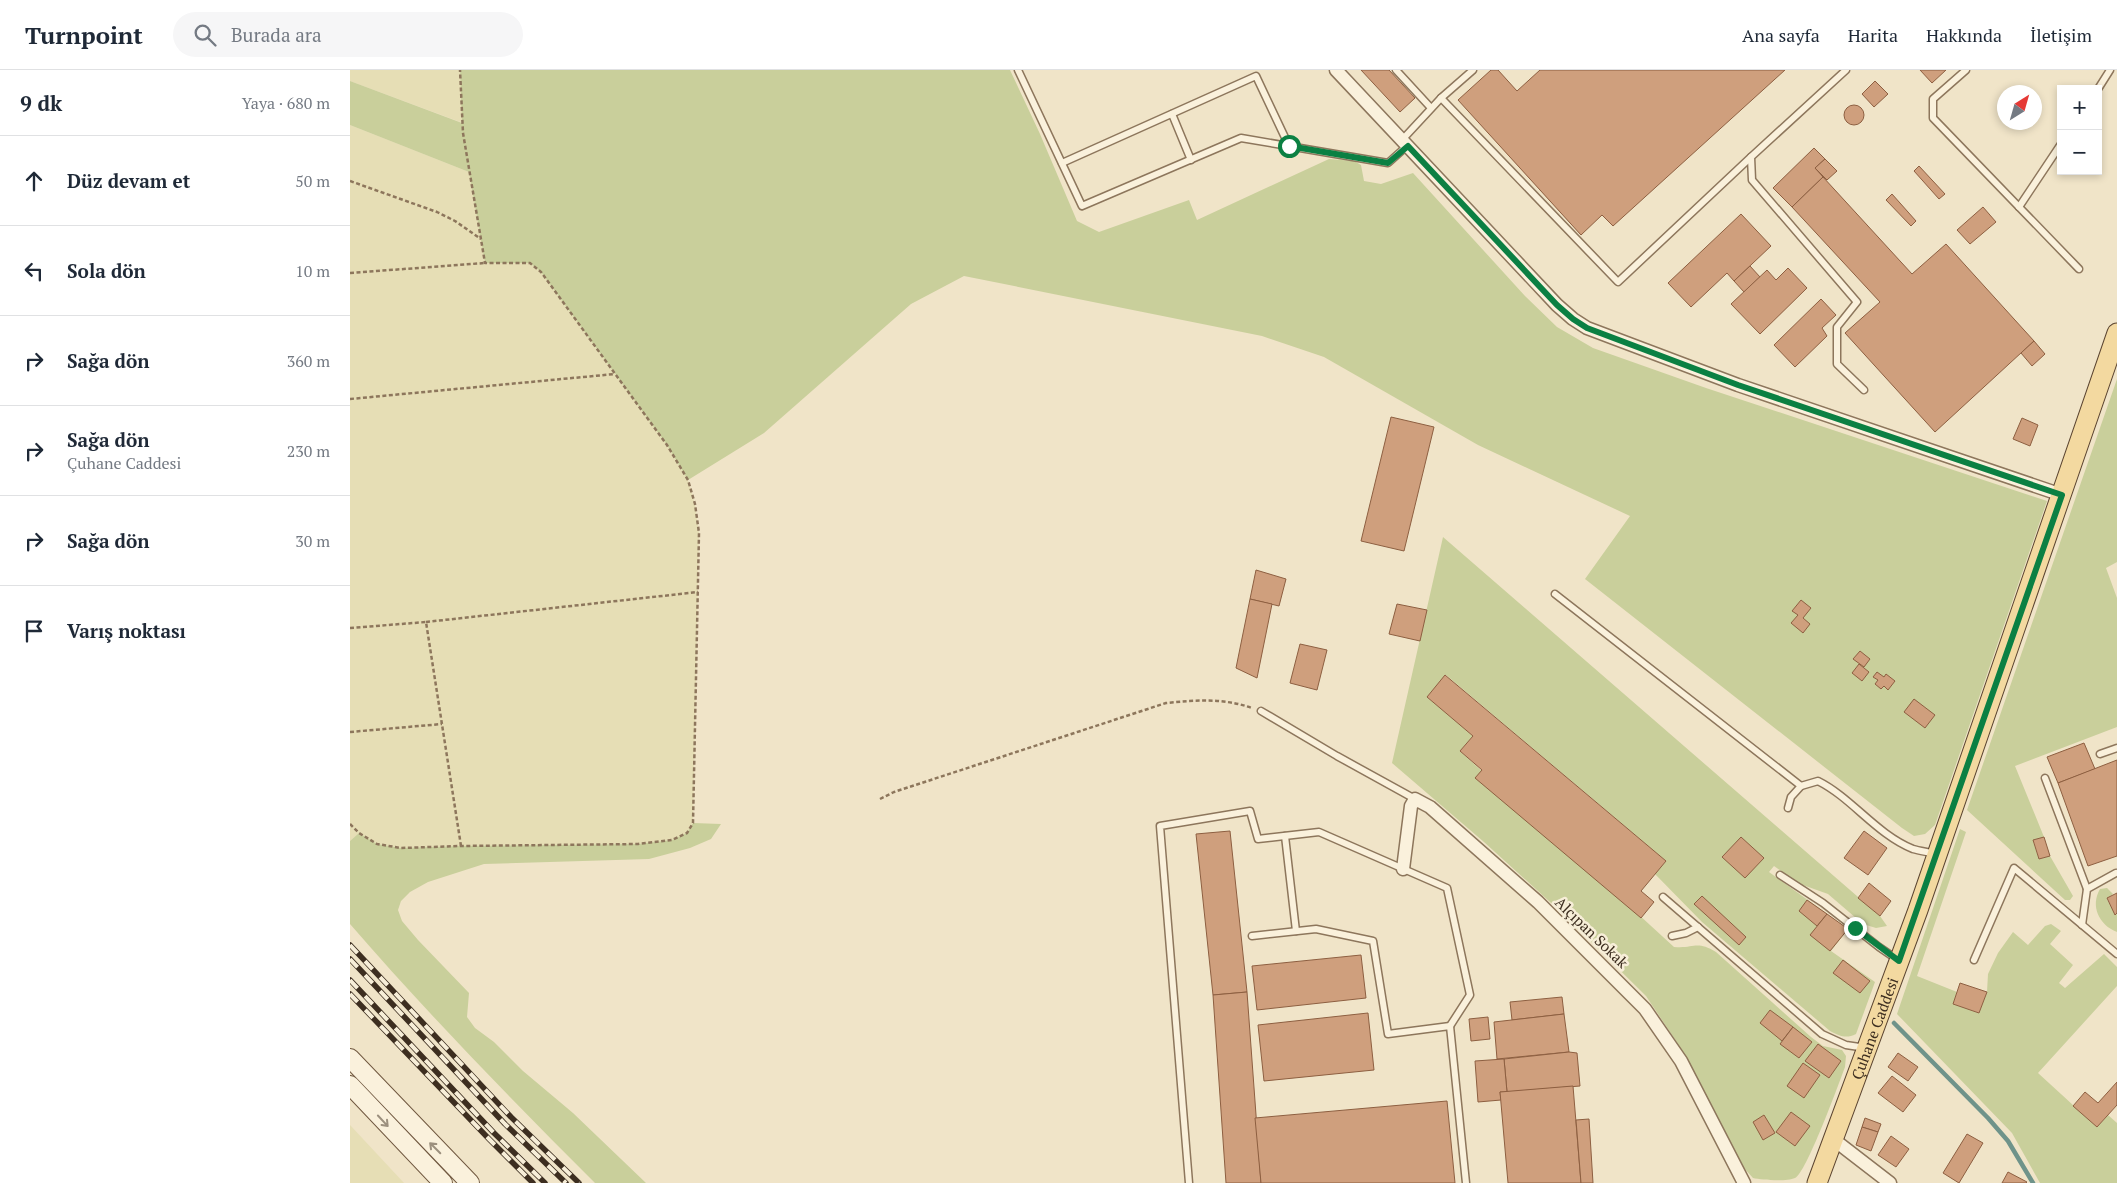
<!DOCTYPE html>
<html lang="tr">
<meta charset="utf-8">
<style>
body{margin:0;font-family:"PT Serif",serif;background:#f6f6f7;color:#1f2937}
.controls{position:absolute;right:15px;top:15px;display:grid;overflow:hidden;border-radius:0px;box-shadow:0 2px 8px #0003}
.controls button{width:45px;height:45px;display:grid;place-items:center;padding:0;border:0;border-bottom:1px solid #e0e1e3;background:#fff;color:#1f2937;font:25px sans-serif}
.compass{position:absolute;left:1647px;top:15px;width:45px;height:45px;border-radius:50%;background:#fff;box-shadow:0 2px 8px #0003;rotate:37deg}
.stop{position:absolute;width:15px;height:15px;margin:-11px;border:4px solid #0b8043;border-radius:50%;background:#fff}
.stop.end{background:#0b8043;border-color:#fff;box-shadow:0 1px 5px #0008}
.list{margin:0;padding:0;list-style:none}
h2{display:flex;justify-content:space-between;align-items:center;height:65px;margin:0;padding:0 20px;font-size:21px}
h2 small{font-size:16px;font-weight:400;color:#747a83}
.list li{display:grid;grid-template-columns:32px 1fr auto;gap:15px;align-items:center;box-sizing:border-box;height:90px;padding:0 20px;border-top:1px solid #e0e1e3}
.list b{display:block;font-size:19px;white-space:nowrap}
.list p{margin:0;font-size:16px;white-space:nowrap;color:#747a83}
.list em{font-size:16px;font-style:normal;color:#747a83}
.icon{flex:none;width:28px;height:28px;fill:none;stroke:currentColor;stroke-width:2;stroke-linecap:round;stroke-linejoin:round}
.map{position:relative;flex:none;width:1767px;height:1113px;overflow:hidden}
header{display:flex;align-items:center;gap:30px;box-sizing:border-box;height:70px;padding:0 25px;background:#fff;border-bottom:1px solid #e0e1e3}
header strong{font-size:24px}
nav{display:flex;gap:28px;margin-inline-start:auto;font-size:18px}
.search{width:350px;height:45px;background:#f6f6f7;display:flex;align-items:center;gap:12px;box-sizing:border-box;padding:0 18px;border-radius:28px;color:#747a83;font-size:19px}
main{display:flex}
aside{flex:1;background:#fff}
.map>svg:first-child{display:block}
.farmland{fill:#e6deb5}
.green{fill:#c9cf9b}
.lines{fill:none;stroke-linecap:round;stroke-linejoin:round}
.stream{stroke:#6f938a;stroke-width:4.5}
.building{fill:#cf9f7d;stroke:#8d5f41}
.service-casing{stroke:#8d765c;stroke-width:9}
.minor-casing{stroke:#8d765c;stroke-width:15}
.secondary-casing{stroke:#6f573f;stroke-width:20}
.primary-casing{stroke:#5b4430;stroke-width:21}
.path{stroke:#8d765c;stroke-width:2.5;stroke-dasharray:4 2.5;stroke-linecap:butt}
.service{stroke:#faf1dc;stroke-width:6}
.minor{stroke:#faf1dc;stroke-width:12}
.secondary{stroke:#faf1dc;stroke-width:18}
.primary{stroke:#f3d9a0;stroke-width:19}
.rail-casing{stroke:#3d2e20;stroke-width:5.5}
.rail{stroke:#f7eed8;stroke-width:4;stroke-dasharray:11;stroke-linecap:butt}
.oneway{stroke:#9c907e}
.route{stroke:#0b8043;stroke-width:6}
.labels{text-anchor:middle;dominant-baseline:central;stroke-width:5;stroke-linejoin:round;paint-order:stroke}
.street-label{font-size:15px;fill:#3d2e20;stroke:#f7eed8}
</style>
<header>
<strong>Turnpoint</strong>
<div class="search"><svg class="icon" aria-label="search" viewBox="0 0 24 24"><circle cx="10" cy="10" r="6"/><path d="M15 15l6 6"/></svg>Burada ara</div>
<nav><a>Ana sayfa</a><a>Harita</a><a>Hakkında</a><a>İletişim</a></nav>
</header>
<main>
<aside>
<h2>9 dk<small>Yaya · 680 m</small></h2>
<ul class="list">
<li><svg class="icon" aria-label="ahead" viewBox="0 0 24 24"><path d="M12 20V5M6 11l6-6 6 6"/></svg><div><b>Düz devam et</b></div><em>50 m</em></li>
<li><svg class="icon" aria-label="left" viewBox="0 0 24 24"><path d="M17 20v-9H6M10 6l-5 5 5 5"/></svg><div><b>Sola dön</b></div><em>10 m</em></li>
<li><svg class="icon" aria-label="right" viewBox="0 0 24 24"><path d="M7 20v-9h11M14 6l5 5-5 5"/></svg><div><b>Sağa dön</b></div><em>360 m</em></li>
<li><svg class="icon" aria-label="right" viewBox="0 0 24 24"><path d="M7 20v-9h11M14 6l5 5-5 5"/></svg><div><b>Sağa dön</b><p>Çuhane Caddesi</p></div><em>230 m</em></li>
<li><svg class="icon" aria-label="right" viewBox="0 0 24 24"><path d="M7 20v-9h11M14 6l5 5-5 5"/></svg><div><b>Sağa dön</b></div><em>30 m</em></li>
<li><svg class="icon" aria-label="arrive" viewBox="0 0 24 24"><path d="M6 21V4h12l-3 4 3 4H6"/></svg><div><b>Varış noktası</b></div></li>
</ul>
</aside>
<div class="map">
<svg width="1767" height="1113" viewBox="0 0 1767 1113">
<rect width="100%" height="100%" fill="#f0e4c8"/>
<g class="farmland">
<path d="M0 0H110L113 53 0 11Z"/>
<path d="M0 55 119 102 135 193H180L191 202 317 375 338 410 345 434 349 463 343 753 337 763 322 770 288 774 111 776 51 778 27 774 9 763 0 771Z"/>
<path d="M0 1055 54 1113H0Z"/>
</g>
<g class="green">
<path d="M110 0H660L690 64 727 151 749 162 839 130 847 150 979 89 1004 91 1011 95 1014 111 1031 114 1063 103 1175 226 1207 257 1243 278 1356 318 1697 431 1585 755 1575 764 1564 766 1552 758 1235 509 1280 446 1128 375 974 287 912 266 614 206 561 234 414 363 338 410 317 375 191 202 180 193H135L119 102 0 55V11L112 53Z"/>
<path d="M1767 309V492L1756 498 1767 528V657L1665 696 1694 767 1683 771 1689 789 1700 786 1723 826 1720 830H1715L1617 740Z"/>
<path d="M1093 467 1530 846 1537 856 1526 858 1513 854 1478 824 1450 814 1424 796 1419 802 1498 859 1481 881 1525 912 1506 964C1496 969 1490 966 1480 961L1352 852 1305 804 1316 791 1096 605 1077 627 1123 666 1110 681 1324 877C1344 879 1346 870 1366 882L1461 967 1473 976 1492 980 1496 986 1495 997C1489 1013 1456 1104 1445 1108 1436 1112 1412 1110 1403 1108L1393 1097 1326 971 1296 926 1211 842 1134 772 1042 693Z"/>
<path d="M343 753 371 754 361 769 340 778 299 789 134 794 78 812 60 822 51 831 48 840 52 851 68 870 119 923 117 947 125 958 144 972 173 1001 223 1043 296 1113H245C161 1029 78 944 0 854V771L9 763 27 774 51 778 111 776 288 774 322 770 337 763Z"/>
<path d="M1610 759 1616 762 1567 906 1607 922 1603 934 1629 943 1637 922 1638 904 1648 883 1663 862 1678 875 1695 856 1701 854 1711 861 1700 874 1723 895 1709 913 1715 918 1754 884 1767 897V916L1688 1003 1747 1057 1758 1045 1767 1053V1113H1690L1662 1063 1547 944Z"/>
<path d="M1757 818 1763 824 1757 829 1765 844 1767 843V862C1749 855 1740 836 1750 819Z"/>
</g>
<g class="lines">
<path class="stream" d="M1544 953 1638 1048 1658 1071 1683 1113"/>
</g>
<g class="building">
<path d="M1011 0H1039L1065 28 1050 42Z"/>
<path d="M1141 0H1148L1167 21 1190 0H1435L1263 156 1252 145 1231 165 1108 30Z"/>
<path d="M1570 0H1596L1582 13Z"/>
<path d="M1525 11 1538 24 1524 37 1512 24Z"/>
<circle cx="1504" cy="45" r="10"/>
<path d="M1464 78 1475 89 1465 98 1473 107 1442 137 1423 118Z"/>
<path d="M1475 89 1487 101 1477 110 1465 98Z"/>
<path d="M1569 96 1595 124 1589 129 1564 101Z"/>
<path d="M1473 107 1562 204 1596 174 1684 271 1585 362 1495 263 1530 232 1442 137Z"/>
<path d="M1542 124 1566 151 1561 156 1536 130Z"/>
<path d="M1633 137 1646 152 1620 174 1607 160Z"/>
<path d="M1391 144 1421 176 1384 211 1377 203 1341 237 1318 213Z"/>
<path d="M1400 196 1410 207 1394 222 1384 211Z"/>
<path d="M1438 198 1457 218 1410 264 1381 234 1417 200 1426 210Z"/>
<path d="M1471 229 1486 245 1472 258 1477 266 1445 297 1424 275Z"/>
<path d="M1684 271 1695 284 1682 296 1671 283Z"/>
<path d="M1041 347 1084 357 1054 481 1011 471Z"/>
<path d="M1672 348 1688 355 1680 376 1663 369Z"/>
<path d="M906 500 936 509 929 536 900 529Z"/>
<path d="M900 529 922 534 907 608 886 598Z"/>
<path d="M1451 530 1461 538 1453 548 1460 554 1453 563 1441 553 1448 545 1442 541Z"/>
<path d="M1047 534 1077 540 1070 571 1039 564Z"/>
<path d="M950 574 977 580 967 620 940 613Z"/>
<path d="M1510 581 1520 589 1514 597 1503 589Z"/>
<path d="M1509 594 1519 602 1512 611 1502 603Z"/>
<path d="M1527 602 1534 607 1536 604 1545 611 1538 620 1534 616 1531 619 1525 614 1528 610 1523 607Z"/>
<path d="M1095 605 1316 791 1291 821 1304 832 1291 848 1125 708 1132 700 1110 681 1123 666 1077 627Z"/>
<path d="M1564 629 1585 645 1575 658 1554 642Z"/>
<path d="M1734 673 1745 699 1708 713 1697 687Z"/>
<path d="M1767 690V786L1738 796 1708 713Z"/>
<path d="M880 761 897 922 863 925 846 764Z"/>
<path d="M1514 761 1537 778 1518 805 1494 788Z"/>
<path d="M1391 767 1414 788 1395 808 1372 787Z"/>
<path d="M1694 767 1700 786 1689 789 1683 770Z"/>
<path d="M1519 813 1541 831 1530 846 1508 828Z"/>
<path d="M1767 823V843L1765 845 1757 828Z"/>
<path d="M1352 826 1396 867 1389 875 1344 834Z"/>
<path d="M1457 830 1477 844 1467 856 1449 841Z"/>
<path d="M1477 844 1498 859 1480 881 1460 865Z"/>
<path d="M1011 885 1016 928 907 940 902 896Z"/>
<path d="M1493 890 1520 911 1510 923 1483 903Z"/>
<path d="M1610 913 1637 922 1629 943 1603 934Z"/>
<path d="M897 922 911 1113H876L863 925Z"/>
<path d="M1212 927 1214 944 1162 950 1160 932Z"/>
<path d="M1420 940 1443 957 1432 971 1410 953Z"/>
<path d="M1018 943 1024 1000 914 1011 908 955Z"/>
<path d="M1214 944 1219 982 1147 989 1144 952Z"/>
<path d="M1138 947 1140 969 1121 971 1119 949Z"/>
<path d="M1443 957 1462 972 1449 988 1430 974Z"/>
<path d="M1468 974 1491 991 1479 1008 1455 991Z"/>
<path d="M1219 982 1227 983 1230 1016 1157 1022 1154 989Z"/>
<path d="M1548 983 1568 997 1558 1011 1538 997Z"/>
<path d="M1154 989 1157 1022H1150L1151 1030 1128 1032 1125 991Z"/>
<path d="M1453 993 1470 1005 1454 1028 1437 1016Z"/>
<path d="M1542 1006 1566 1025 1553 1042 1528 1023Z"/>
<path d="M1767 1012V1035L1747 1057 1723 1036 1735 1022 1748 1033Z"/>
<path d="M1223 1016 1231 1113H1158L1150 1022Z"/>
<path d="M1097 1031 1105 1113H911L905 1048Z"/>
<path d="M1441 1042 1460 1056 1445 1076 1426 1062Z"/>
<path d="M1414 1045 1425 1063 1413 1070 1403 1052Z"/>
<path d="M1515 1048 1531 1054 1528 1062 1512 1057Z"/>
<path d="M1239 1049 1243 1113H1231L1226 1050Z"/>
<path d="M1512 1057 1528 1062 1521 1081 1506 1075Z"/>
<path d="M1617 1064 1633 1073 1609 1113 1593 1103Z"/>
<path d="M1541 1066 1559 1079 1546 1097 1528 1085Z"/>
<path d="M1658 1102 1677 1112 1676 1113H1652Z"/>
</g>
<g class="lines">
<defs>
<g id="service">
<path d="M668 0 732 136 891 68 1038 93 1057 76"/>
<path d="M1046 0 1081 38"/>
<path d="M1496 0 1401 87 1402 110 1507 232 1487 257V294L1514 320"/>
<path d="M1616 0 1583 29V48L1729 199"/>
<path d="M1748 19 1760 0"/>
<path d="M1091 28 1123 0"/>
<path d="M822 44 841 90"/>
<path d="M1052 70 1091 28 1268 212 1401 87"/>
<path d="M712 93 906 6 939 76"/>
<path d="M1669 137 1711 74"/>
<path d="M1205 524 1451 716 1468 711C1502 728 1526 764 1563 779 1570 781 1578 782 1586 784"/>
<path d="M911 641 987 686 1065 729"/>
<path d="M1750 684 1767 678"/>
<path d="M1695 708 1737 819"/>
<path d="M1438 738 1441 727 1451 716"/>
<path d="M935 766 946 861"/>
<path d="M1430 805 1473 833 1529 877 1548 890"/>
<path d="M1313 827 1472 964 1496 975 1516 978"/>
<path d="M1732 855 1737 819 1766 803"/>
<path d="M902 866 966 859 1023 871 1038 964 1100 956 1116 1113"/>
<path d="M1322 866 1336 863 1348 857"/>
<path d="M1624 890 1664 798 1767 884"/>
<path d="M839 1113 810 756 900 741 908 769 969 762 1097 818 1120 925 1100 956"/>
</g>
<g id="minor">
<path d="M986 0 1207 235 1223 249 1237 258 1388 315 1712 425"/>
<path d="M1053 799 1061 736 1065 729 1080 737 1188 832 1295 939 1331 991 1394 1113"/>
<path d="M1483 1069 1540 1113"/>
</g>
<g id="secondary">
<path d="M0 988 120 1113"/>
<path d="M0 1015 93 1113"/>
</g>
<g id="primary">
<path id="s1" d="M1467 1113 1568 840 1767 263"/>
</g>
</defs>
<use href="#service" class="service-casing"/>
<use href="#minor" class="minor-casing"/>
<use href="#secondary" class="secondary-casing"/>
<use href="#primary" class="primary-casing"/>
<g class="path">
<path d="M0 111 87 142 105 151 131 169"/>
<path d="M0 203 135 193"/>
<path d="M0 329 265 304"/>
<path d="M76 552 348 522"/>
<path d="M0 558 76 552 111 776"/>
<path d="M0 662 92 654"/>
<path d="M530 729 544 722 816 633C846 630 874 628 902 638"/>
<path d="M0 754 9 763 27 774 51 778 111 776 288 774 322 770 337 763 343 753 349 463 345 434 338 410 317 375 191 202 180 193H135L113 63 110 0"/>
</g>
<use href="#service" class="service"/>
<use href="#minor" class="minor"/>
<use href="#secondary" class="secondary"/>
<use href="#primary" class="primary"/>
<defs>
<g id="rail">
<path d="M0 875 161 1047 229 1113"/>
<path d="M0 889 155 1054 216 1113"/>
<path d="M0 910 144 1063 195 1113"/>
<path d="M0 924 139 1069 183 1113"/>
</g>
</defs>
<use href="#rail" class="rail-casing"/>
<use href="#rail" class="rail"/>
</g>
<defs><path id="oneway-shaft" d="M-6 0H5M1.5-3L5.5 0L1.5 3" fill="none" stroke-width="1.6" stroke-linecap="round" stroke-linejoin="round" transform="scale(1.25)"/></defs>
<g class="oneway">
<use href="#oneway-shaft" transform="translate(33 1051) rotate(47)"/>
<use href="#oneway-shaft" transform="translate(85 1078) rotate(-135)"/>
</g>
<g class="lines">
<path class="route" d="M939 76 1038 93 1058 76 1207 235 1223 249 1237 258 1388 315 1712 425 1549 891 1505 858"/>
</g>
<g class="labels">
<g class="street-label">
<text transform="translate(1242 862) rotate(44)">Alçıpan Sokak</text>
<text stroke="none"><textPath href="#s1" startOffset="165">Çuhane Caddesi</textPath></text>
</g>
</g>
</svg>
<div class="controls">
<button>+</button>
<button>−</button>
</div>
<svg class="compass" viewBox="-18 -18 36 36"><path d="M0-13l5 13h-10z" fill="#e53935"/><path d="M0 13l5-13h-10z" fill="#747a83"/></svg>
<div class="stop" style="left:939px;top:76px"></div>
<div class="stop end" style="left:1505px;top:858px"></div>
</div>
</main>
